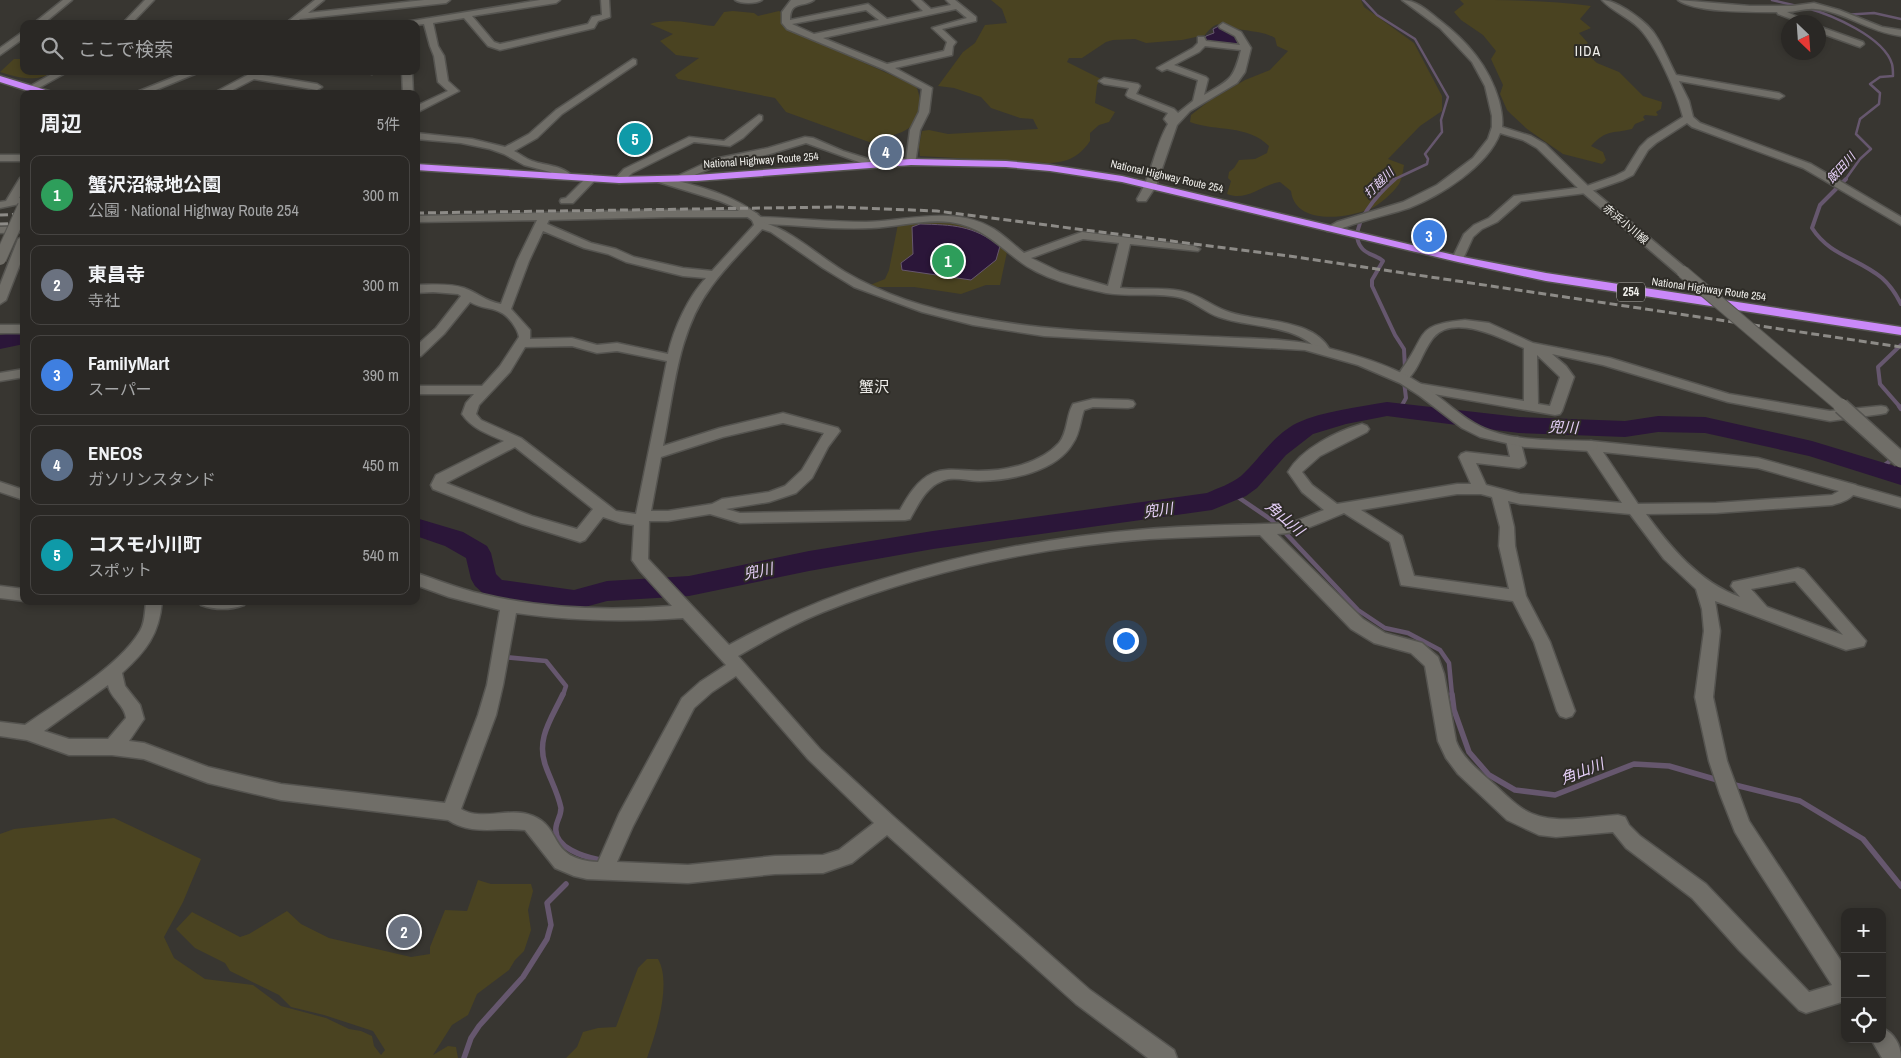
<!DOCTYPE html>
<html lang="ja">
<meta charset="utf-8">
<style>
body{margin:0;font-family:"Archivo Narrow","Noto Sans JP",sans-serif;background:#32302d;color:#f1f3f6}
.controls{position:absolute;right:15px;bottom:15px;display:grid;overflow:hidden;border-radius:10px;box-shadow:0 2px 8px #0003}
.controls button{width:45px;height:45px;display:grid;place-items:center;padding:0;border:0;border-bottom:1px solid #464442;background:#2a2825;color:#f1f3f6;font:25px sans-serif}
.compass{position:absolute;left:1781px;top:15px;width:45px;height:45px;border-radius:50%;background:#2a2825;box-shadow:0 2px 8px #0003;rotate:155deg}
.you{position:absolute;left:1125px;top:640px;width:18px;height:18px;margin:-12px;border:4px solid #fff;border-radius:50%;background:#1a73e8;box-shadow:0 0 0 8px #1a73e833}
.badge{display:grid;place-items:center;width:32px;height:32px;border-radius:50%;background:#8abfa5;color:#fff;font-size:16px;font-weight:700}
.pin{position:absolute;translate:-50% -50%;border:2px solid #fff;box-shadow:0 1px 5px #0006}
.list{margin:0;padding:0;list-style:none}
h2{display:flex;justify-content:space-between;align-items:center;height:65px;margin:0;padding:0 20px;font-size:21px}
h2 small{font-size:16px;font-weight:400;color:#a5a6a7}
.list li{display:grid;grid-template-columns:32px 1fr auto;gap:15px;align-items:center;box-sizing:border-box;height:80px;margin:0 10px 10px;padding:0 10px;border:1px solid #464442;border-radius:10px}
.list b{display:block;font-size:19px;white-space:nowrap}
.list p{margin:0;font-size:16px;white-space:nowrap;color:#a5a6a7}
.list em{font-size:16px;font-style:normal;color:#a5a6a7}
.icon{flex:none;width:28px;height:28px;fill:none;stroke:currentColor;stroke-width:2;stroke-linecap:round;stroke-linejoin:round}
.map{position:relative;flex:none;width:1901px;height:1058px;overflow:hidden}
.search{position:absolute;background:#2a2825;box-shadow:0 2px 8px #0003;left:20px;top:20px;width:400px;height:55px;display:flex;align-items:center;gap:12px;box-sizing:border-box;padding:0 18px;border-radius:10px;color:#a5a6a7;font-size:19px}
.panel{position:absolute;background:#2a2825;box-shadow:0 2px 8px #0003;left:20px;top:90px;width:400px;height:515px;border-radius:10px}
.map>svg:first-child{display:block}
.green{fill:#4a4321}
.water{fill:#2b1639;stroke:#66576e}
.lines{fill:none;stroke-linecap:round;stroke-linejoin:round}
.stream-far3{stroke:#66576e;stroke-width:2.5}
.stream-far2{stroke:#66576e;stroke-width:4}
.stream-far1{stroke:#66576e;stroke-width:4.5}
.stream{stroke:#66576e;stroke-width:5.5}
.river{fill:#2b1639;fill-rule:evenodd}
.street-casing{stroke:#555450;stroke-width:3}
.secondary-casing{stroke:#555450;stroke-width:3}
.highway-casing{stroke:#555450;stroke-width:3}
.street{fill:#706e68;fill-rule:evenodd}
.secondary{fill:#706e68;fill-rule:evenodd}
.highway{fill:#ca89f8;fill-rule:evenodd}
.rail{stroke:#8d8b87;stroke-width:3;stroke-dasharray:8 4;stroke-linecap:butt}
.secondary-bridge-far1-casing{stroke:#555450;stroke-width:14;stroke-linecap:butt}
.secondary-bridge-casing{stroke:#555450;stroke-width:18;stroke-linecap:butt}
.secondary-bridge-far1{stroke:#706e68;stroke-width:12}
.secondary-bridge{stroke:#706e68;stroke-width:15}
.labels{text-anchor:middle;dominant-baseline:central;stroke-width:4;stroke-linejoin:round;paint-order:stroke}
.far-street-label{font-size:11px;fill:#f0efeb;stroke:#2e2c27}
.far-water-label{font-size:12px;font-style:italic;fill:#e5cff7;stroke:#2e2c27}
.shield{fill:#2e2c27;stroke:#b6b4b0;stroke-width:1}
.shield-label{font-size:12px;font-weight:bold;fill:#f0efeb}
.far-quarter-label{font-size:14px;letter-spacing:1px;fill:#f0efeb;stroke:#2e2c27}
.neighbourhood-label{font-size:15px;fill:#f0efeb;stroke:#2e2c27}
.water-label{font-size:15px;font-style:italic;fill:#e5cff7;stroke:#2e2c27}
</style>
<div class="map">
<svg width="1901" height="1058" viewBox="0 0 1901 1058">
<rect width="100%" height="100%" fill="#383631"/>
<g class="green">
<path d="M991 0H1361L1364 7 1414 43 1442 96V111L1420 126 1388 159 1404 165C1403 171 1402 179 1399 184 1393 193 1379 205 1370 209 1345 219 1295 225 1291 191L1280 182C1260 185 1247 202 1227 194L1231 181 1228 178 1229 172 1234 168 1239 160 1255 159 1267 153 1269 146C1247 124 1217 132 1190 122L1191 115 1209 101 1245 80 1270 70 1288 51 1277 46 1275 38C1264 32 1256 32 1244 30 1225 28 1220 15 1205 35L1182 40 1146 43 1135 39 1113 40 1106 42 1082 58H1069L1067 62 1101 79 1097 85 1095 103 1115 112 1109 122 1099 125 1090 133V141C1079 157 1067 163 1047 163L920 156 919 146 922 131 929 130 948 134 1038 129 1033 119 1020 118 991 108 981 97 954 88 938 86 963 52 975 43 985 25 1007 23 1002 9Z"/>
<path d="M1460 0C1503 0 1549 0 1591 6L1580 19 1591 28 1579 33 1588 43 1580 48 1597 63 1619 72 1643 96 1662 102 1661 109 1656 112 1658 115 1656 116 1645 115 1643 117 1645 120 1635 124 1632 129C1611 134 1607 129 1591 146L1603 152 1606 160 1602 164 1563 154 1527 129 1512 115 1507 110 1500 94 1503 85 1491 59 1496 51 1483 35 1461 20 1454 12 1464 4Z"/>
<path d="M733 11 754 13 758 16 779 11 784 15V27L916 86C922 98 921 116 910 127 903 134 879 139 869 142L786 112 775 98 678 79 675 75 699 58 676 55 660 41 673 34 650 24C671 17 692 24 714 26L724 12Z"/>
<path d="M14 59H24V71H55C36 83 20 78 0 72Z"/>
<path d="M944 221 977 228 1007 252 1000 285H986L961 294 914 287H873L870 285 885 279 889 270 898 224Z"/>
<path d="M114 818 201 859 183 902 164 937 174 958 205 979 253 985 281 1006 326 1018 349 1029 361 1031 372 1036 374 1046 381 1055 385 1050 373 1031 324 1015 291 1007 279 995 230 971 225 963 195 948 176 929 192 912 240 937 249 934 287 911 301 924 329 938 411 957 430 954V947L445 910 467 911 478 880 491 884H531L533 891 528 910 531 930 524 951 515 960 509 970 477 994 468 1015 452 1025 433 1055 448 1046 456 1047 458 1058H0V834L14 829Z"/>
<path d="M647 959H658C672 983 656 1033 647 1058H566L577 1047 583 1032 598 1028 616 1027 638 968Z"/>
</g>
<g class="water">
<path d="M1219 26 1234 35 1241 44 1206 42 1204 39 1206 36 1214 33 1213 29Z"/>
<path d="M920 224C953 225 972 225 1000 246L996 260 971 280 902 270 901 263 913 254 912 227Z"/>
</g>
<g class="lines">
<g class="stream-far3">
<path d="M1363 0 1377 15 1415 39 1448 97 1441 120 1442 132 1425 154 1428 159 1427 164 1393 180"/>
<path d="M1772 0 1797 6"/>
<path d="M1807 8C1832 15 1884 37 1892 64 1893 68 1893 73 1893 76L1880 77 1870 84 1880 93 1879 104 1860 119 1856 134 1871 149 1860 159 1845 180"/>
<path d="M1843 15 1874 13 1901 19"/>
</g>
<g class="stream-far2">
<path d="M1395 179C1381 191 1346 227 1361 247 1366 255 1377 255 1383 261L1372 280V286L1395 335 1404 349 1405 369"/>
<path d="M1846 179 1820 205 1812 228C1830 256 1858 258 1882 278 1891 286 1896 294 1901 304"/>
<path d="M1401 407 1406 398 1404 381"/>
<path d="M1900 407 1880 384 1878 367 1901 345"/>
</g>
<g class="stream-far1">
<path d="M1899 406 1901 409"/>
<path d="M1399 410 1401 406"/>
<path d="M1878 470 1894 458"/>
<path d="M1232 493 1276 523 1358 610 1385 628 1408 633 1440 650 1449 663 1452 695"/>
<path d="M504 657 546 661 566 686 563 695"/>
</g>
<g class="stream">
<path d="M563 694C552 718 535 739 546 767 551 781 558 793 561 808 561 816 557 820 556 827 553 848 585 857 600 860"/>
<path d="M1452 694 1454 710 1469 752 1489 775 1515 790 1555 795 1634 764 1669 766 1721 781"/>
<path d="M1731 784 1800 801 1863 839 1901 886"/>
<path d="M464 1058 471 1038 479 1026 523 977 547 939 551 925 547 903 566 884"/>
</g>
<g class="river">
<path d="M24 331V344L0 349V335Z"/>
<path d="M1387 402 1519 417 1625 421 1658 416 1705 417 1812 441 1901 468V485L1809 456 1705 433 1658 432 1625 437 1519 433 1387 416 1346 424 1313 434 1286 455 1257 488 1246 496 1212 510 933 549 809 571 689 596 607 601 574 610 514 603 485 595 475 586 471 579 466 558 445 546 416 536V518L463 532 487 546 491 553 496 574 502 580 574 590 607 581 689 576 809 551 933 531 1207 493C1218 488 1231 484 1241 476 1260 459 1273 435 1297 423 1323 411 1359 407 1387 402Z"/>
</g>
<defs>
<g id="street">
<path d="M63 0H72L43 24H33Z"/>
<path d="M145 0H154L131 24H122Z"/>
<path d="M315 0H324L308 13 424 0H450L446 3 300 19 295 24H285Z"/>
<path d="M540 0H560L556 3 472 16 494 42 500 44 588 24 592 17 602 15 601 0H609L610 17 598 21 594 28 500 50 488 46 464 18 433 23 438 46 444 56 448 81 459 91 416 113V106L448 91 438 82 434 56 430 46 424 24 416 25V24H404L405 22Z"/>
<path d="M735 0H762C756 4 741 4 735 0Z"/>
<path d="M791 0H814C803 8 790 0 790 20L868 4 887 19 923 11 912 0H921L931 9 951 5 946 0H955L976 17V21L942 29 956 42 953 46 952 55 895 68 932 88 929 112 920 130 915 164H907L906 162 910 130 919 112 922 89 883 69 787 29 782 23V12ZM956 9 967 18 932 28 947 42 944 51 887 64 823 38ZM866 10 879 20 814 34 792 24Z"/>
<path d="M1602 0C1617 0 1648 22 1656 36 1664 48 1669 62 1676 75L1779 93 1784 96 1779 99 1679 81 1689 101 1693 117 1700 123 1811 164 1901 217V225L1803 168 1692 127 1687 123 1656 143 1648 150 1633 175 1623 180 1586 193 1521 201 1497 222 1482 229 1473 237 1462 261H1454L1452 259 1464 234 1474 225 1489 218 1514 196 1584 187 1615 176 1625 171 1640 147 1648 139 1683 117C1677 93 1656 45 1639 28 1628 17 1612 11 1602 0Z"/>
<path d="M1678 0 1750 6H1792L1814 3 1839 10 1882 27 1901 30V36C1869 32 1843 11 1815 9 1806 8 1796 12 1787 12L1809 22H1799L1778 14 1777 12C1755 12 1695 13 1678 0Z"/>
<path d="M1223 23 1241 32 1251 48 1245 72 1237 83 1190 111 1177 125 1156 186 1146 201H1138L1137 199C1152 176 1154 148 1168 124L1164 119 1168 113 1128 97 1126 95 1129 88 1104 84 1099 81 1104 78 1138 84 1140 86 1136 94 1174 109 1178 113 1193 101 1198 80 1167 69 1162 71 1157 68 1193 48 1198 43V37H1204L1206 41 1240 45 1235 36 1220 28 1219 26ZM1205 46 1241 50C1233 80 1231 79 1204 95L1208 79 1206 77 1174 65 1199 52Z"/>
<path d="M1818 26 1863 42 1864 44 1860 47 1857 46 1818 32Z"/>
<path d="M24 31V38L0 55V48Z"/>
<path d="M633 59 636 60V64L562 114 537 138 514 151C520 154 526 159 532 161 546 166 563 165 573 177L572 179H564L550 172 524 165 504 154 490 149 461 143 416 139V133L472 139 505 147 529 134 556 110Z"/>
<path d="M57 71H69L35 90 32 91 27 88Z"/>
<path d="M189 71H202L146 94H132Z"/>
<path d="M255 71H267L263 75 317 84 322 87 317 90 254 79 225 94H212Z"/>
<path d="M363 71H376L372 74Z"/>
<path d="M402 71H412L413 94H403Z"/>
<path d="M759 115 762 116V120L743 138 730 146 694 142 632 173 623 182 619 183 614 180 624 169 689 137 724 141Z"/>
<path d="M805 137 813 138 843 151 878 162 879 164 874 167 870 166 806 143 770 154 721 164 678 182 674 183 669 180 714 159 768 148Z"/>
<rect x="0" y="155" width="24" height="6"/>
<path d="M592 175 597 178 573 203H561L560 201 561 199 566 198 588 176Z"/>
<path d="M24 177V189L19 198 24 197V203L0 208V202L6 201 20 178Z"/>
<path d="M668 210 752 211 758 214 752 217H668L549 220 547 224 591 243 616 249 634 257 683 268 712 271 754 225 752 220 754 218 758 217C794 218 830 222 866 222 909 221 954 205 994 229 1005 236 1014 245 1024 253L1082 232 1194 246 1200 249 1198 251 1130 244 1120 288C1140 290 1161 287 1181 291 1198 294 1210 305 1226 311 1257 323 1312 317 1330 350L1329 353H1319C1301 324 1249 328 1219 317 1206 313 1195 302 1182 298 1159 292 1131 297 1106 293 1077 287 1042 279 1018 260 994 242 982 227 950 222 924 219 897 227 871 228 836 230 800 225 765 224L764 227C746 247 726 266 711 287 677 332 674 393 663 446L720 428 783 413 838 428 840 431 828 447 812 478 796 493 769 502 726 509 740 513 900 510C908 496 917 480 933 473 947 467 963 471 978 471 1005 471 1040 464 1059 443 1068 432 1066 416 1073 404L1093 399 1128 400 1133 401 1135 404 1133 407 1128 408 1093 407 1084 410C1080 421 1080 433 1073 443 1056 472 1011 480 980 481 968 481 953 476 942 481 926 487 918 505 910 519L905 520 740 523 710 514 668 521H649L648 559 729 645C857 574 1002 541 1148 529 1195 525 1243 525 1291 523L1324 510 1302 492 1288 472C1301 449 1337 431 1362 424L1367 426 1369 429 1367 432 1320 456 1302 472 1312 485 1337 504 1457 484H1471L1459 457 1461 454 1466 452 1510 457 1506 440 1508 437H1518L1520 440 1526 463 1524 466 1519 468 1476 463 1486 485 1520 494 1622 503 1584 446 1586 443 1591 441 1758 458 1856 485 1858 489C1852 499 1843 502 1832 505L1716 513 1646 514C1671 548 1699 582 1740 597L1731 586 1733 582 1798 568 1804 570 1866 641 1864 646 1846 650 1715 601 1720 631 1713 697 1727 761 1749 821 1845 967V1001L1806 1013 1799 1010 1739 950 1692 898 1626 848 1613 832 1556 837 1539 835 1507 820 1458 774 1446 758 1438 741 1425 666 1411 653 1374 643 1351 629 1260 535C1223 536 1186 537 1150 539 1039 547 926 571 823 612 793 624 766 640 738 656L820 749 894 817 1090 990 1174 1050 1177 1058H1148L1076 1004 887 835 852 863 823 873 775 874 688 883 587 879 574 876 555 868 525 830C498 827 472 836 448 820L281 800 208 783 144 759 112 755H69L27 740 0 736V722L25 725C59 701 119 667 140 631 145 623 145 611 146 601H162C159 635 146 651 122 673L125 686 140 705 144 719 129 741 144 743 208 767 281 784 445 803 478 715 487 685 500 610 449 597 416 585V573C438 580 459 589 482 594 544 609 608 611 672 606L640 571 632 560 634 525 621 523 603 517 585 540 580 542 522 524 433 489 431 485 436 475 504 441C488 434 472 429 462 414L466 403 474 394H416V386H482L500 366 519 337C518 329 508 315 500 312 491 307 482 309 470 302L444 334 421 356 416 357V346L436 328 461 296 458 294 433 292 416 293V285C431 285 450 283 464 288 478 293 485 301 501 304L517 261 537 220 416 222V216ZM543 231 584 248 608 254 626 262 683 276 706 278C688 297 674 328 668 354L617 343 597 345 572 338 530 339V330L511 309 529 261ZM1083 239 1119 243 1108 286 1060 272 1031 258ZM572 346 597 353 617 351 667 361 636 514 616 511 521 438 481 420 476 414 479 405 510 372 525 347ZM783 423 824 433 802 470 785 486 769 492 722 499 712 504 668 511H651L661 457 723 437ZM515 447 593 509 577 529 532 516 446 483ZM1603 452 1758 468 1839 491 1832 495 1716 503 1638 504ZM1457 494H1481L1492 497 1500 527 1499 546 1509 589 1414 576 1402 536 1361 510ZM1508 501 1520 504 1630 514 1664 559 1696 589 1702 609 1704 631 1695 697 1709 761 1720 794 1735 832 1754 864 1832 985 1809 992 1706 884 1640 836 1629 825 1625 817 1618 815C1587 817 1547 827 1520 807 1509 799 1499 788 1488 779 1476 768 1462 757 1456 741L1444 674 1438 657 1422 643 1385 633 1363 619 1277 534C1301 533 1322 522 1344 513L1390 542 1401 585 1513 601 1534 642 1557 711 1560 716 1566 718 1572 716 1575 711 1550 642 1526 596 1515 546 1514 527ZM1795 581 1843 635 1767 607 1751 589ZM516 613C572 621 626 622 683 618L726 665 700 682 682 698 619 814 598 862C547 859 564 829 533 816 510 806 482 822 461 809L496 715 503 685ZM736 676 808 759 874 823 839 850 823 855 775 856 688 865 617 862 633 826 694 708 712 692ZM108 685C110 698 125 705 126 718L108 739H69L44 731Z"/>
<path d="M24 226V232L0 233V227Z"/>
<path d="M24 236V254L6 300 0 304V285L18 239Z"/>
<path d="M1465 320 1489 323 1533 343 1610 358 1729 394 1830 411 1881 406 1886 407 1888 410 1886 413 1881 414 1830 421 1728 402 1603 365 1552 354 1566 366 1574 377 1562 411 1560 414 1555 415 1411 390 1409 387 1411 384 1416 383 1524 401V348C1501 338 1453 313 1433 338 1422 352 1419 370 1406 381H1396L1394 378C1397 375 1400 373 1402 369 1428 335 1413 325 1465 320ZM1537 355 1560 377 1550 406 1538 404Z"/>
<rect x="0" y="325" width="24" height="8"/>
<path d="M24 369V377L0 381V373Z"/>
<path d="M0 482 24 490V500L0 492Z"/>
<path d="M0 586 24 589V601L0 598Z"/>
<path d="M199 601H246L244 605C230 610 215 610 201 605Z"/>
<path d="M1882 1028C1894 1033 1901 1045 1901 1058H1882L1871 1039H1882Z"/>
</g>
<g id="secondary">
<path d="M1402 0C1416 0 1427 10 1438 19 1467 41 1489 66 1499 101 1501 109 1503 118 1502 127L1531 136 1545 144 1590 188 1687 269 1689 272 1687 275H1679L1582 192 1537 148 1523 140 1500 133C1488 166 1440 196 1409 208 1384 216 1359 221 1335 231H1327L1325 229 1337 222 1403 202 1437 185 1473 158 1488 139 1492 127V116L1485 86 1472 62 1440 28Z"/>
<path d="M662 177C697 186 734 194 762 218L764 220 762 222C793 231 817 255 845 272 884 295 928 309 973 317 1053 333 1136 333 1218 337 1254 339 1292 338 1327 348 1360 356 1393 366 1421 384 1445 399 1464 422 1491 431 1522 442 1558 440 1591 441L1596 443 1598 446 1596 449 1591 451 1524 447 1480 437 1462 428 1420 396 1400 383 1358 365 1305 350 1044 336 973 325 922 312 854 287 823 268 771 232 756 227 754 225 756 223 732 206 720 201 658 182 657 180Z"/>
<path d="M1851 484 1901 498V508L1846 493 1844 489 1846 485Z"/>
</g>
<g id="highway">
<path d="M0 76 52 92 54 94H38L0 82Z"/>
<path d="M911 159 1006 161 1050 165 1122 176 1458 256 1546 273 1901 327V335L1546 281 1458 262 1122 182 1050 171 1006 167 911 165 696 181 619 183 416 170V164L619 177 696 175Z"/>
</g>
</defs>
<use href="#street" class="street-casing"/>
<use href="#secondary" class="secondary-casing"/>
<use href="#highway" class="highway-casing"/>
<use href="#street" class="street"/>
<use href="#secondary" class="secondary"/>
<use href="#highway" class="highway"/>
<g class="rail">
<path d="M416 213 835 207 937 211 1296 257 1901 347"/>
<path d="M0 215 24 214"/>
<path d="M0 224 24 223"/>
</g>
<defs>
<g id="secondary-bridge-far1">
<path d="M0 259 24 206"/>
<path d="M1683 272 1842 407"/>
</g>
<path id="secondary-bridge" d="M1841 406 1901 460"/>
</defs>
<use href="#secondary-bridge-far1" class="secondary-bridge-far1-casing"/>
<use href="#secondary-bridge" class="secondary-bridge-casing"/>
<use href="#secondary-bridge-far1" class="secondary-bridge-far1"/>
<use href="#secondary-bridge" class="secondary-bridge"/>
</g>
<g class="labels">
<g class="far-street-label">
<text transform="translate(761 160) rotate(-4)">National Highway Route 254</text>
<text transform="translate(1167 176) rotate(13)">National Highway Route 254</text>
<text transform="translate(1626 224) rotate(40)">赤浜小川線</text>
<text transform="translate(1709 289) rotate(8)">National Highway Route 254</text>
</g>
<g class="far-water-label">
<text transform="translate(1841 168) rotate(-48)">飯田川</text>
<text transform="translate(1379 183) rotate(-44)">打越川</text>
</g>
<rect class="shield" x="1617" y="282.5" width="28" height="19" rx="4"/>
<g class="shield-label">
<text x="1631" y="292">254</text>
</g>
<g class="far-quarter-label">
<text x="1588" y="51">IIDA</text>
</g>
<g class="neighbourhood-label">
<text x="874" y="386">蟹沢</text>
</g>
<g class="water-label">
<text transform="translate(1563 427) rotate(2)">兜川</text>
<text transform="translate(1158 510) rotate(-8)">兜川</text>
<text transform="translate(1285 518) rotate(41)">角山川</text>
<text transform="translate(758 571) rotate(-12)">兜川</text>
<text transform="translate(1582 771) rotate(-21)">角山川</text>
</g>
</g>
</svg>
<div class="controls">
<button>+</button>
<button>−</button>
<button><svg class="icon" aria-label="locate" viewBox="0 0 24 24"><circle cx="12" cy="12" r="6"/><path d="M12 2v4M12 18v4M2 12h4M18 12h4"/></svg></button>
</div>
<svg class="compass" viewBox="-18 -18 36 36"><path d="M0-13l5 13h-10z" fill="#e53935"/><path d="M0 13l5-13h-10z" fill="#a5a6a7"/></svg>
<div class="you"></div>
<div class="pin badge" style="left:948px;top:261px;background:#2e9e5b">1</div>
<div class="pin badge" style="left:404px;top:932px;background:#6b7280">2</div>
<div class="pin badge" style="left:1429px;top:236px;background:#3f7fe0">3</div>
<div class="pin badge" style="left:886px;top:152px;background:#5c6f8a">4</div>
<div class="pin badge" style="left:635px;top:139px;background:#0f9aa8">5</div>
<div class="search"><svg class="icon" aria-label="search" viewBox="0 0 24 24"><circle cx="10" cy="10" r="6"/><path d="M15 15l6 6"/></svg>ここで検索</div>
<section class="panel">
<h2>周辺<small>5件</small></h2>
<ul class="list">
<li><span class="badge" style="background:#2e9e5b">1</span><div><b>蟹沢沼緑地公園</b><p>公園 · National Highway Route 254</p></div><em>300 m</em></li>
<li><span class="badge" style="background:#6b7280">2</span><div><b>東昌寺</b><p>寺社</p></div><em>300 m</em></li>
<li><span class="badge" style="background:#3f7fe0">3</span><div><b>FamilyMart</b><p>スーパー</p></div><em>390 m</em></li>
<li><span class="badge" style="background:#5c6f8a">4</span><div><b>ENEOS</b><p>ガソリンスタンド</p></div><em>450 m</em></li>
<li><span class="badge" style="background:#0f9aa8">5</span><div><b>コスモ小川町</b><p>スポット</p></div><em>540 m</em></li>
</ul>
</section>
</div>
